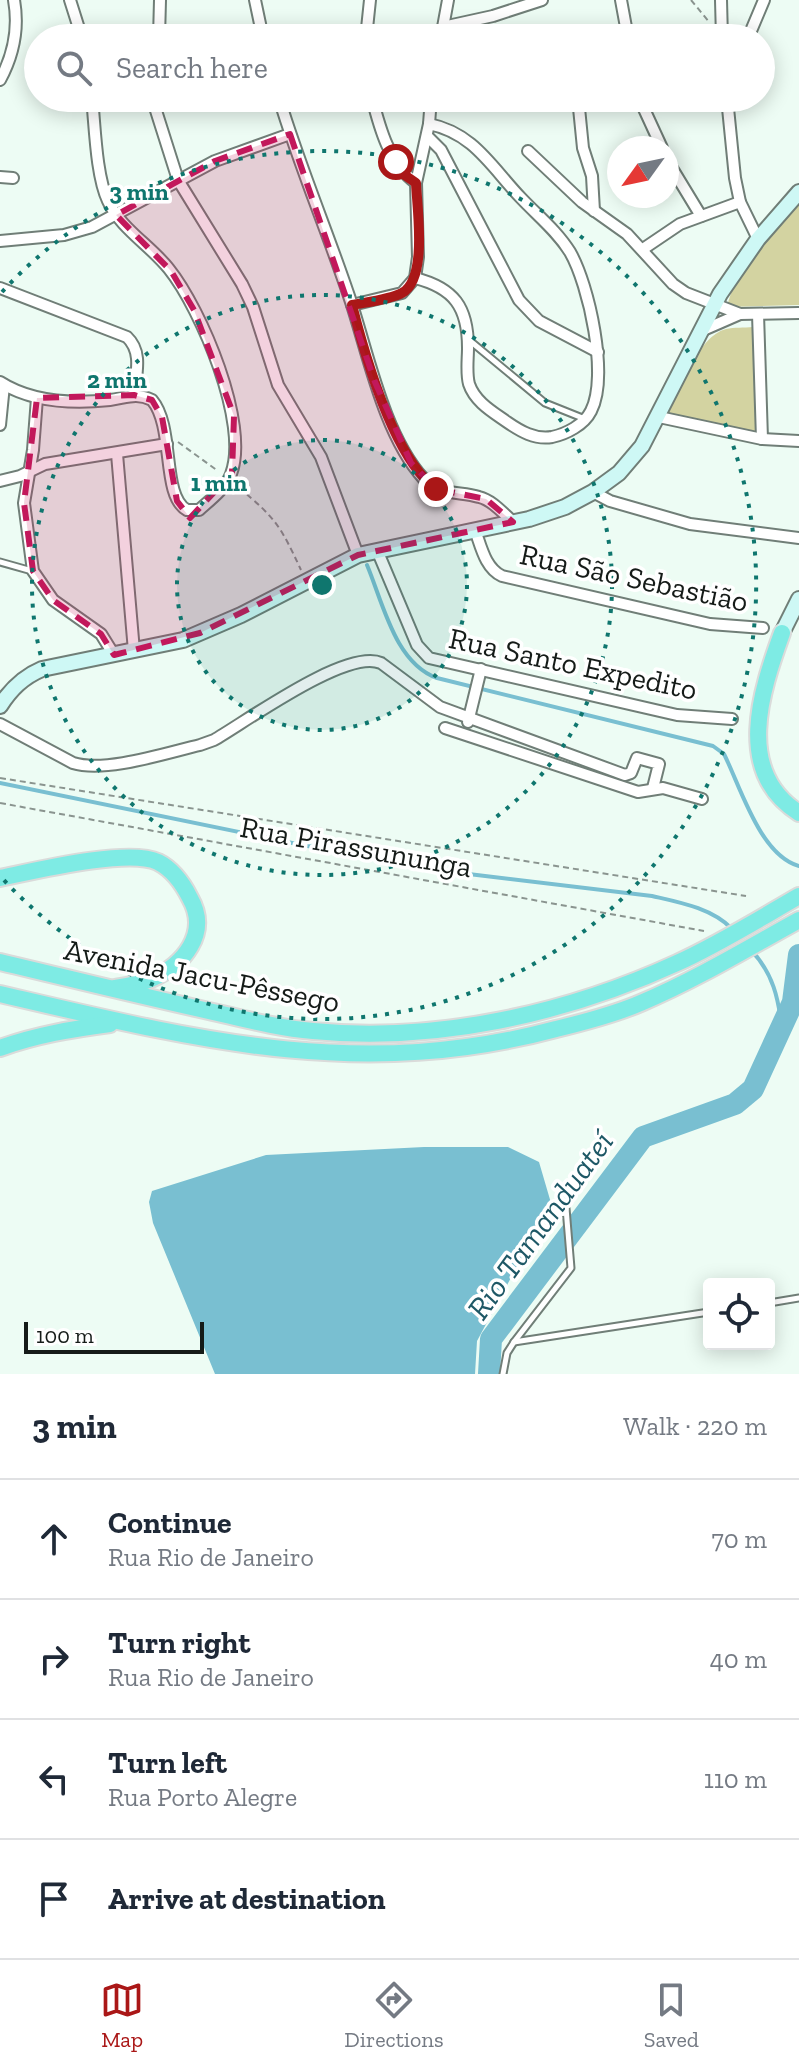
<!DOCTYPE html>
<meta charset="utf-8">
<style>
body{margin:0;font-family:"Zilla Slab",serif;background:#f2f2f3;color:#1f2937}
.controls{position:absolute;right:24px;bottom:24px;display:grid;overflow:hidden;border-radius:8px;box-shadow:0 4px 20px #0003}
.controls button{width:72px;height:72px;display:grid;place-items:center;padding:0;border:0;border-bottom:2px solid #e0e1e3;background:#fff;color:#1f2937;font:40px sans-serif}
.compass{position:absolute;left:607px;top:136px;width:72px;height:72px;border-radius:50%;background:#fff;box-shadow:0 4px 20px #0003;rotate:237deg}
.scale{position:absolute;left:24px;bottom:20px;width:180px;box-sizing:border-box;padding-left:8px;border:4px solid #151b18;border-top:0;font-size:22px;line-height:28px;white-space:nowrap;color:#151b18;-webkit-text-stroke:6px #fff;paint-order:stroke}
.stop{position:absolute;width:24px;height:24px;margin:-18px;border:6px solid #aa1717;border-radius:50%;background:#fff}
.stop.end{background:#aa1717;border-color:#fff;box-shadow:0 2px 8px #0008}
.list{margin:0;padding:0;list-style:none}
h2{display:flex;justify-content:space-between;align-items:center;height:104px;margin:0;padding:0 32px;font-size:34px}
h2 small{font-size:26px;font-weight:400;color:#747a83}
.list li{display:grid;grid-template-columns:52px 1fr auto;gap:24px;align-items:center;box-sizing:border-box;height:120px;padding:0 32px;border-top:2px solid #e0e1e3}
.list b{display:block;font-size:30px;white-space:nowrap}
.list p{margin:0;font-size:26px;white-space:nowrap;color:#747a83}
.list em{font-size:26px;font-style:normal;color:#747a83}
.icon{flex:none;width:44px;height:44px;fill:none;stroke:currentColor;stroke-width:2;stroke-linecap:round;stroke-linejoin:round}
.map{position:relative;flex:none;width:799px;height:1374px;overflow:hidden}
.search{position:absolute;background:#fff;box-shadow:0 4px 20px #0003;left:24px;right:24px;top:24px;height:88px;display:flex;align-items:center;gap:20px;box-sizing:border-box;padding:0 28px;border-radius:44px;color:#747a83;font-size:30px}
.sheet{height:584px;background:#fff}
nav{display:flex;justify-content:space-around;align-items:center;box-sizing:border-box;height:112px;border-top:2px solid #e0e1e3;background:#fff;font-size:22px;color:#747a83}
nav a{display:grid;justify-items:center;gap:4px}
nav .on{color:#aa1717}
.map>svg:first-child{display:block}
.green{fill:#d3d3a1}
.water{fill:#79bfd1}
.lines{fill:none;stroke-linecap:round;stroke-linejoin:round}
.stream{stroke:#79bfd1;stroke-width:4}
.river{stroke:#79bfd1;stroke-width:22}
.service-casing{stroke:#707e77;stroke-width:9}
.minor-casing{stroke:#707e77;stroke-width:14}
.secondary-casing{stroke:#707e77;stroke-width:18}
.trunk-casing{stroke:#dadbda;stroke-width:20}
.path{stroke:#8a948f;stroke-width:2;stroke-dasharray:6 4;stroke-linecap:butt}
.service{stroke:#fff;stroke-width:5}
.minor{stroke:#fff;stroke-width:10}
.secondary{stroke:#cef8f5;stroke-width:14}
.trunk{stroke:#7eebe4;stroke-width:16}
.route{stroke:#aa1717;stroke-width:10}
.marked{fill:#c2185b;fill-opacity:0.2;stroke:#c2185b;stroke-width:6;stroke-dasharray:16 10;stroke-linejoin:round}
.ring{fill:none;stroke:#0f766e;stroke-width:4;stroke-dasharray:4 8}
.labels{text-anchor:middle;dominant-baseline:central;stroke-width:7;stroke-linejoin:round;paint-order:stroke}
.street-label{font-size:30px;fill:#151b18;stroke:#fff}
.water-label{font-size:32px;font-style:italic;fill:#1e5866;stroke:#fff}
.centre{fill:#0f766e;stroke:#fff;stroke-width:4}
.ring-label{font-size:24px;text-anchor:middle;font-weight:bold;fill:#0f766e;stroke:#fff;stroke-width:7;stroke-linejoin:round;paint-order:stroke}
</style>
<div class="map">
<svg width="799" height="1374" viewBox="0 0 799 1374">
<rect width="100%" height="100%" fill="#edfcf4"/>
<g class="green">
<path d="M799 200V305L727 307C736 265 772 231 799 200Z"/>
<path d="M753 327 756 432 668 413C680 389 698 336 726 329 734 327 744 328 753 327Z"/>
</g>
<path class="water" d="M424 1147H508L539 1162 551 1203 477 1341 475 1374H215L153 1223 149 1202 152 1191 266 1155Z"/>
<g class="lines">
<g class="stream">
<path d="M367 565C383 603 395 663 437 678L713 746 724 754C741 788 760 855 799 866"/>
<path d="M0 783 302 845 452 872 652 896C678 902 712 908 732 929"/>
<path d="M751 950C773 973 779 999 782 1031"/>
</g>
<path class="river" d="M489 1374 491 1339 643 1137 735 1104 753 1089 793 1002 799 955"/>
<defs>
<g id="service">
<path d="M469 340 545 403 585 419"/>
<path d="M0 562 32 571"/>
<path d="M769 1303 799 1298"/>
<path d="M514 1342 709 1312"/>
<path d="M503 1374 507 1353 514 1342 571 1268 566 1208"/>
</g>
<g id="minor">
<path d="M70 0 82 38"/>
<path d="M255 0 263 38"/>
<path d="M621 0 628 38"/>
<path d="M721 0 722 38"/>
<path d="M443 27 493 16 542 0"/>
<path d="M159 38 160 0"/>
<path d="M366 38 370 0"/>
<path d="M441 38 448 0"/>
<path d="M748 38 764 0"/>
<path d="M0 80C13 56 19 28 14 0"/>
<path d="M152 98 178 180 242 284 253 307 278 385 321 457 358 555"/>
<path d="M279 98C300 168 329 235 352 305 369 358 385 436 423 478 439 496 459 491 479 497 492 500 503 513 513 522"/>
<path d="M372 98C380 129 389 163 416 183"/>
<path d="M578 98 583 148 592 176 594 211"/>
<path d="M639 98 662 148"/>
<path d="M727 98 735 178 740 202 758 239"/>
<path d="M427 136 441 150 519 300 539 321 598 352"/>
<path d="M528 151 582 202 627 234 673 284 686 293 740 314 799 313"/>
<path d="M667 160 701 216"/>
<path d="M0 177 13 178"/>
<path d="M0 241 64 235 92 227 215 161 290 134"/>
<path d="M643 249 680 224 740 202"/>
<path d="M415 278C454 288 468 307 468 348 468 359 466 373 469 384 475 402 493 412 507 422 520 431 535 440 552 437 566 434 584 425 591 411 609 376 589 285 570 252 557 231 538 216 521 198 492 168 474 133 429 124"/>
<path d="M0 288 127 337C143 352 136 374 134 395"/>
<path d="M352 305 402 293 415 278 418 257 416 183 429 124 431 98"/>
<path d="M758 314 762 439"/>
<path d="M701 331 740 314"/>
<path d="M0 382C31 402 73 404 110 400 126 398 136 392 152 400 175 427 161 496 187 510H199C210 500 226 488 231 474 250 424 201 309 169 269 151 246 120 228 108 201 96 176 95 126 92 98"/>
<path d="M37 398 33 450 24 503 33 571 53 600 101 634 114 655"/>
<path d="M659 417 762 439 799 441"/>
<path d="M0 425 4 385"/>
<path d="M117 454 134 651"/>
<path d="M0 481 20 476 45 464 167 444"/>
<path d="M593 492 610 501 690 524 799 538"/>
<path d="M475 530C481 546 485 568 502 576L710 624 763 628"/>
<path d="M377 550 417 645 429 658 677 715 732 719"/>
<path d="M468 722 481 669"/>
<path d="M0 724 73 763C105 773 166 753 200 745L214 740C247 721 347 648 381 663L440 707 625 775 631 773 637 758 659 764 653 788"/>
<path d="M445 728 638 792 663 788 702 799"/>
</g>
<g id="secondary">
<path d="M782 633 799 599"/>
<path d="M0 706C11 689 23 677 42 669L183 640 241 615 358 555 529 519 565 507 593 492 619 473 642 446 720 294 758 239 799 192"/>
</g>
<g id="trunk">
<path d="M782 633C761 691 734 772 799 813"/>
<path d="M0 878C34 871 128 848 158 862 172 869 183 884 190 898 210 933 184 965 151 979 140 984 127 986 115 988"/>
<path d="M0 962C67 978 133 994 200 1009 237 1017 275 1028 313 1031 435 1043 566 1014 677 963 719 944 759 919 799 896"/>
<path d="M0 994C193 1039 359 1082 556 1029 585 1022 616 1014 643 1002 697 979 748 948 799 920"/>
<path d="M0 1048C36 1035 72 1029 110 1024"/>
</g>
</defs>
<use href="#service" class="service-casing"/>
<use href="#minor" class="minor-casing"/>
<use href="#secondary" class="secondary-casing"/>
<use href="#trunk" class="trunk-casing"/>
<g class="path">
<path d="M691 0 710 23"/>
<path d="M178 442 218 471"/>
<path d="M239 488C276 518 281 527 301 570"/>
<path d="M0 778 746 896"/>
<path d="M0 803 704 931"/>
</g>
<use href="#service" class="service"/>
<use href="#minor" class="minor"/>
<use href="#secondary" class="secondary"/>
<use href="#trunk" class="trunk"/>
</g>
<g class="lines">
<path class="route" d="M396 162 406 176 416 183C417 208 428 279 402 293 388 300 367 302 352 305 365 356 393 457 436 489"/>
</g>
<path class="marked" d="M290 134 375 382 411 463 436 489 486 499 513 522 358 555 200 633 114 655 101 634 53 600 33 571 24 503 37 398 134 395 152 400 162 417 177 501 190 518 232 473 234 416 194 310 171 271 116 215 215 161Z"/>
<circle cx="322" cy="585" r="145" fill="#0f766e" fill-opacity=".12"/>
<g class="ring">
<circle cx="322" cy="585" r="145"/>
<circle cx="322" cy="585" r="290"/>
<path d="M2 292A434 434 0 1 1 2 878"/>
</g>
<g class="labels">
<g class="street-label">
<text transform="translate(634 578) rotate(12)">Rua São Sebastião</text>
<text transform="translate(573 664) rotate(12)">Rua Santo Expedito</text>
<text transform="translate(356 847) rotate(10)">Rua Pirassununga</text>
<text transform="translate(202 976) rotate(11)">Avenida Jacu-Pêssego</text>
</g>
<g class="water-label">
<text transform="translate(540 1225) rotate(-54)">Rio Tamanduateí</text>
</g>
</g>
<circle cx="322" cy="585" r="12" class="centre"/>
<g class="ring-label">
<text x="139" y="200">3 min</text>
<text x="117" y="388">2 min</text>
<text x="219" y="491">1 min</text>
</g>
</svg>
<div class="controls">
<button><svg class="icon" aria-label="locate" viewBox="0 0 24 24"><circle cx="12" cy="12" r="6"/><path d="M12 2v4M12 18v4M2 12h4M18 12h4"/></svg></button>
</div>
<svg class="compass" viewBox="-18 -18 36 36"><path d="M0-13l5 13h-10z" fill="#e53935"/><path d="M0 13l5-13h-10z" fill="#747a83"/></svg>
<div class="scale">100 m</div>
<div class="stop" style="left:396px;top:162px"></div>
<div class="stop end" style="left:436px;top:489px"></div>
<div class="search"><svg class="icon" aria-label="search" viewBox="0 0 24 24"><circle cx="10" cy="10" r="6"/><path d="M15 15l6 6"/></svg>Search here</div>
</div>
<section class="sheet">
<h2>3 min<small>Walk · 220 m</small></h2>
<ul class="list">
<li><svg class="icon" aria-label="ahead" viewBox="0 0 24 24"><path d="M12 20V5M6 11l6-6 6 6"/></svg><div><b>Continue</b><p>Rua Rio de Janeiro</p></div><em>70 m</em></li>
<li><svg class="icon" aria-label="right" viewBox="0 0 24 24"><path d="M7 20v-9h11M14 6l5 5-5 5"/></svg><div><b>Turn right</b><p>Rua Rio de Janeiro</p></div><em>40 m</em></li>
<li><svg class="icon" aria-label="left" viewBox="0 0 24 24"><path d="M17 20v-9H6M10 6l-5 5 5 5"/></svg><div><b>Turn left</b><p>Rua Porto Alegre</p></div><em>110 m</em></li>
<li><svg class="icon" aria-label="arrive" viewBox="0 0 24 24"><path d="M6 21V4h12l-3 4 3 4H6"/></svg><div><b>Arrive at destination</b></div></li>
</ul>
</section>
<nav>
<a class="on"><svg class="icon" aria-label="map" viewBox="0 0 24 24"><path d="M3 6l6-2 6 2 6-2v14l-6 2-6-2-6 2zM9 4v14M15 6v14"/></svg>Map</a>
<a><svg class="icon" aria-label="directions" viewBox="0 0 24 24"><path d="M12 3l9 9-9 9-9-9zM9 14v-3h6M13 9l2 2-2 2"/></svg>Directions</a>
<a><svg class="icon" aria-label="saved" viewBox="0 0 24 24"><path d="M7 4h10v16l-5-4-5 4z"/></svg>Saved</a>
</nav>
